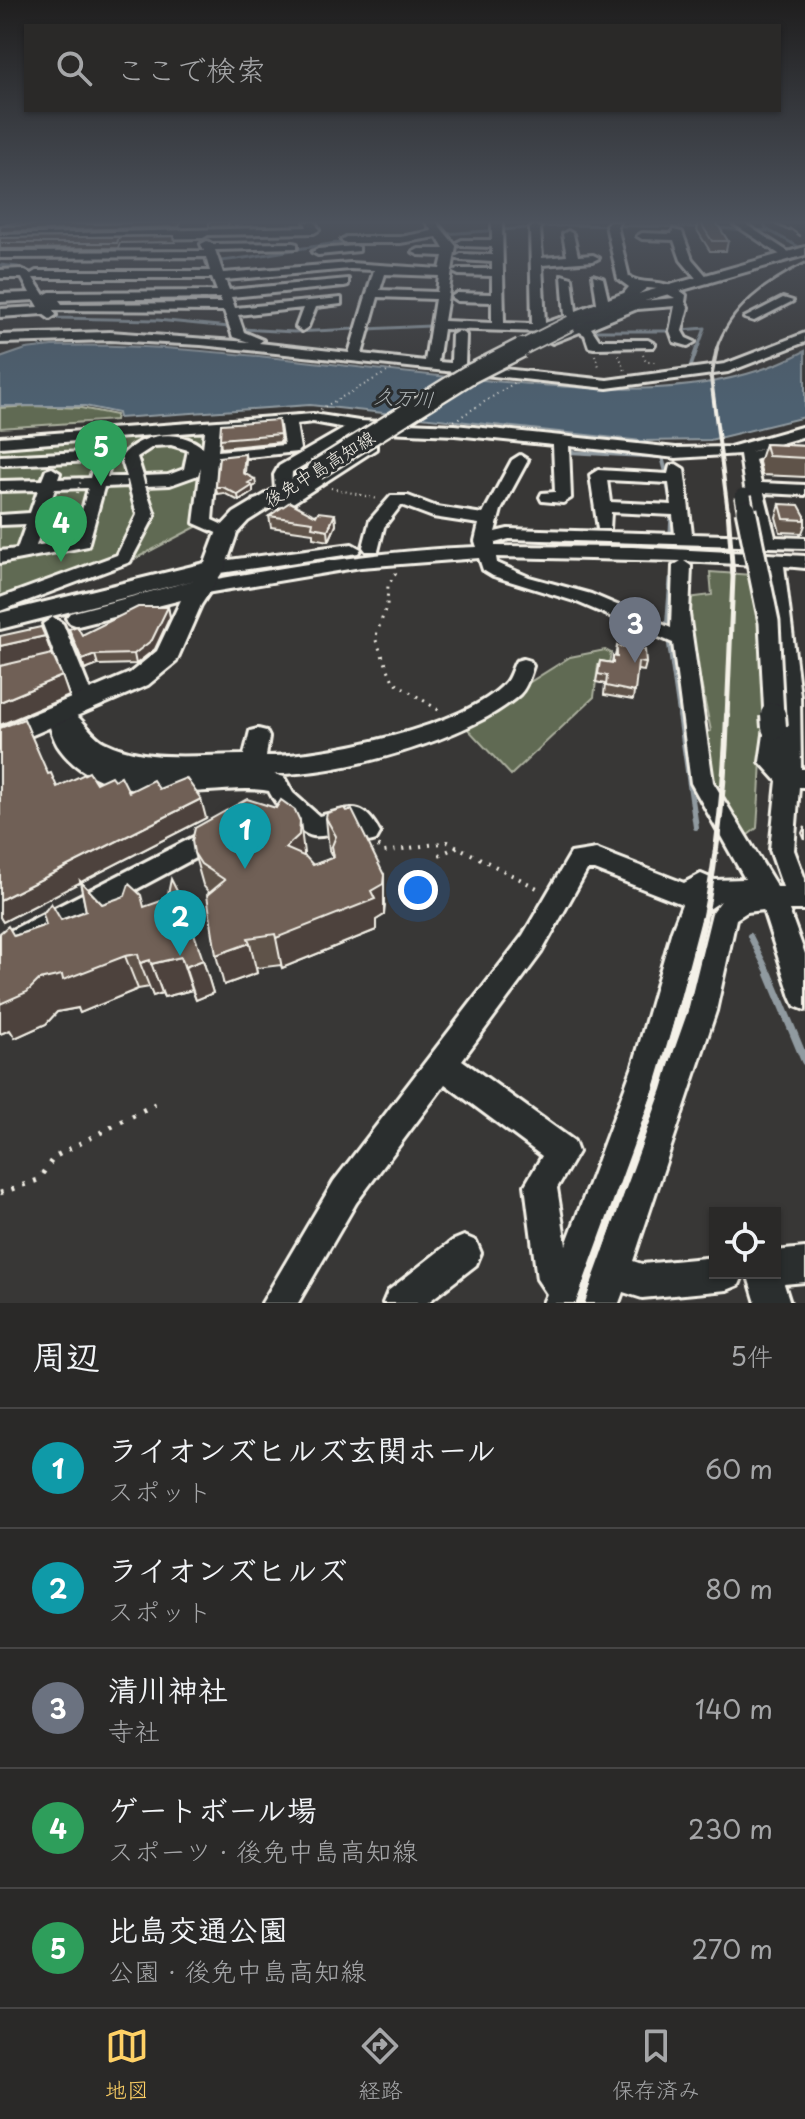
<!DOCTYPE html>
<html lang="ja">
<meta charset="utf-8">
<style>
body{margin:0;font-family:"Playpen Sans","Klee One",sans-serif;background:#363534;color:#f1f3f6}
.controls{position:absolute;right:24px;bottom:24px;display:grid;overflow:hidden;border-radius:0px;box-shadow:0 2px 6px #0004}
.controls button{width:72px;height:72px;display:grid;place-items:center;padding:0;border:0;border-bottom:2px solid #464545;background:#2a2928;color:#f1f3f6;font:40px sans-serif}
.you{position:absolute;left:418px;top:890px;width:28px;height:28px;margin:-20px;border:6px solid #fff;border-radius:50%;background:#1a73e8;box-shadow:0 0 0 12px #1a73e833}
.badge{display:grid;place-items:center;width:52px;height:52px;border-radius:50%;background:#ffd166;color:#fff;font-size:26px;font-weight:700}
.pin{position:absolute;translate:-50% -66px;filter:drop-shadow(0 2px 4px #0008)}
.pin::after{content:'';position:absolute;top:42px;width:28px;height:24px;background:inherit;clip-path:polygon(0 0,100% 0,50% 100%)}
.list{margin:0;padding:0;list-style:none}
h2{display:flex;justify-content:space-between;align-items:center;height:104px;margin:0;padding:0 32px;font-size:34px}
h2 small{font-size:26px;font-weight:400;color:#a5a6a8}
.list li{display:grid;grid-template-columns:52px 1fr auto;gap:24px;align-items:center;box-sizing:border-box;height:120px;padding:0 32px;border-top:2px solid #464545}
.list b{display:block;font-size:30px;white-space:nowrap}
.list p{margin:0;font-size:26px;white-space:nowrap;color:#a5a6a8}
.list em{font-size:26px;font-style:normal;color:#a5a6a8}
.icon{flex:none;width:44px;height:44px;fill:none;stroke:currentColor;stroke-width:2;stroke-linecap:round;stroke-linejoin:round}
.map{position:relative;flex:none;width:805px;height:1303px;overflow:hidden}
.search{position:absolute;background:#2a2928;box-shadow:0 2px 6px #0004;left:24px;right:24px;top:24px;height:88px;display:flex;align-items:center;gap:20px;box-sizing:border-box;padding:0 28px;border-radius:0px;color:#a5a6a8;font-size:30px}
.sheet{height:704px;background:#2a2928}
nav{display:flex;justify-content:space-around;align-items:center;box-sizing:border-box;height:112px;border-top:2px solid #464545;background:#2a2928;font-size:22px;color:#a5a6a8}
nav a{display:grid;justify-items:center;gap:4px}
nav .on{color:#ffd166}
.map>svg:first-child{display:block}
.green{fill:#616b52;stroke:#aaae9d;stroke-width:2}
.water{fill:#4d6070;stroke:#909aa0;stroke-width:2}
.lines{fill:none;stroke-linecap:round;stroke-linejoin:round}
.stream-far4{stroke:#909aa0;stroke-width:3}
.stream-far3{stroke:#909aa0;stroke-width:4}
.stream-far2{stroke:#909aa0;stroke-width:5}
.stream-far1{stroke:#909aa0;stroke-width:6}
.stream{stroke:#909aa0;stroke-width:8}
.minor-casing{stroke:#f4f1e8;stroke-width:6}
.major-casing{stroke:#f4f1e8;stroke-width:6}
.path-far3{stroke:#f4f1e8;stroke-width:2;stroke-dasharray:1 4;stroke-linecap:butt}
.path-far2{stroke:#f4f1e8;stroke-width:3;stroke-dasharray:2 6;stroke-linecap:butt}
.path-far1{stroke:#f4f1e8;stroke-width:4;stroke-dasharray:2 7;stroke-linecap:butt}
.path{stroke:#f4f1e8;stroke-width:5;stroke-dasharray:3 9;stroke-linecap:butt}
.minor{fill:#2a2d2e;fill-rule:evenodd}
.major{fill:#2a2d2e;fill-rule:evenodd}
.rail-far4{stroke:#f4f1e8;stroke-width:3}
.rail-far3{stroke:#f4f1e8;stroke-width:4}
.rail-far2{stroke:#f4f1e8;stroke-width:5}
.rail-far1{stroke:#f4f1e8;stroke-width:6}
.rail{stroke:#f4f1e8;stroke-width:8}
.minor-bridge-far3-casing{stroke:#f4f1e8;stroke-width:16;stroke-linecap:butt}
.minor-bridge-far2-casing{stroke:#f4f1e8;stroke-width:20;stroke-linecap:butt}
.minor-bridge-far1-casing{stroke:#f4f1e8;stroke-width:25;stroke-linecap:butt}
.minor-bridge-casing{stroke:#f4f1e8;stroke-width:30;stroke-linecap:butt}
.major-bridge-far1-casing{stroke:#f4f1e8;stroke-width:18;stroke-linecap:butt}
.major-bridge-casing{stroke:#f4f1e8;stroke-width:23;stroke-linecap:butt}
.path-bridge{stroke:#f4f1e8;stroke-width:2;stroke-dasharray:1 4;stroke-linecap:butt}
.minor-bridge-far3{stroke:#2a2d2e;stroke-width:12}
.minor-bridge-far2{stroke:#2a2d2e;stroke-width:15}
.minor-bridge-far1{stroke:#2a2d2e;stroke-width:19}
.minor-bridge{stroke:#2a2d2e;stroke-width:24}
.major-bridge-far1{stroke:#2a2d2e;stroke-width:14}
.major-bridge{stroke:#2a2d2e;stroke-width:18}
.wall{fill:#5f534a;stroke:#f4f1e8;stroke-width:2}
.shaded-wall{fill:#4e433c;stroke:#f4f1e8;stroke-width:2}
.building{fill:#6f6056;stroke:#f4f1e8;stroke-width:2}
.labels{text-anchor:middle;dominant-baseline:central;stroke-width:6;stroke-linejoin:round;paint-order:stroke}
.far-street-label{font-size:18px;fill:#f4f1e8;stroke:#2a2d2e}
.far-water-label{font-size:20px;font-style:italic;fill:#b1b7b8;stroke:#2a2d2e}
</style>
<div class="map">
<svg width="805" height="1303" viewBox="0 0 805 1303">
<rect width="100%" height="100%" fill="#383736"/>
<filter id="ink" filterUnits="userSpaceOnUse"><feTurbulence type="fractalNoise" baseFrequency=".0125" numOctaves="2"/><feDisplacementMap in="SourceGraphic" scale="16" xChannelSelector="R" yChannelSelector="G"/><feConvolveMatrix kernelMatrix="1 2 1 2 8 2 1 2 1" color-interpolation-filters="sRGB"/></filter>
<g filter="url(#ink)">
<g class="green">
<path d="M30 406 81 408 116 415 115 420 0 428V408Z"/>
<path d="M209 430 196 527 125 564 0 609V445Z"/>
<path d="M710 572 752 575C767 662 763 740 757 828L748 835 740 833 716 793 706 733 711 731 687 616 688 598 712 595Z"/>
<path d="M605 650 611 653 609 663 598 665 594 697 511 775 463 724 570 657Z"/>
</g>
<path class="water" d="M52 346C196 342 339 368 482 380 590 389 706 403 805 351V417L710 440 642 441 310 405 119 418 118 413 85 406H0V358L26 349Z"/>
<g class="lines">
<g class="stream-far4">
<path d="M764 222 766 229 797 246"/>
<path d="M716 228 769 231"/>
<path d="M443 234 572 225 702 227"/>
<path d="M219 261C263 257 304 246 348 242"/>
<path d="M0 265 18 267 31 277"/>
<path d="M53 312 58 318 157 320 229 327"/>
<path d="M241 329 294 332 355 329"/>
<path d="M367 329 430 326"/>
<path d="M682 330 705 328 697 350"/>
<path d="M594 331H670"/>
</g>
<g class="stream-far3">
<path d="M689 371 697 348"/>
<path d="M568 452 662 457 667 476"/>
<path d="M667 482 671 504"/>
</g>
<g class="stream-far2">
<path d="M671 532 672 515"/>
<path d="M667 629 671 579"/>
<path d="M669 641 680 717"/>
</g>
<g class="stream-far1">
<path d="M680 715 696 827"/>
<path d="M750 936 770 976"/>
</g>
<path class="stream" d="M769 974 805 1061"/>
<defs>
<g id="minor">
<path d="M305 222H315L319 230 314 233 208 235 203 238 0 241V235L307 227Z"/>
<path d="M426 222H436L456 246 444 321 492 323V302L457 301 451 297 457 293 492 294V276L459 275 453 272 459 269H492V262L461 260 455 257 461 254 492 255V247L462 246 456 243 462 240H492V222H502L504 323 532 324 530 228 535 225 540 228 542 258 567 256 563 234 568 231 573 234 578 256 593 255 599 258 593 261 542 265 545 323 565 316 562 275 572 278 576 311 597 303 593 275 603 278 608 299 624 293 629 287 618 279 606 225 609 222H620L617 226 629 277C647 287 662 276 686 295L685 302 688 307 682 331 686 338 695 342 688 346 674 342 670 331 675 306 637 309 591 328 599 340H648L655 344 653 347 594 348 589 347 585 335 580 332 552 343 545 339 631 302 675 298 658 289 647 288 632 299 543 332 443 329 438 362 451 363 452 335 459 331 466 335 465 365 607 380 725 364 805 333V342L728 372 607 388 201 345 110 340 0 343V335L110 332 249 342 233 337 224 311 53 310 56 315 50 319 43 314 0 317V309L39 307 35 300 0 302V294L30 293 22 278H0V270L21 269 31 274 36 271H210L206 257 0 258V252L204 251 201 244 207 241 212 244 293 243 297 244V248L215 250 223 273 350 263 440 269 443 256 419 255 413 252 419 249H444L437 237 400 243H346L341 240 346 237H400L432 231ZM350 269 374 270 349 353 259 343 263 340 244 332 238 315 303 308 296 327 302 331 308 327 316 307 341 304V298L235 308 231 297 344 286 348 285V279L229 290 225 280ZM385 274 439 276 437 292 380 290ZM33 278H212L217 291 50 292 44 295ZM378 297 435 299 425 361 362 354ZM220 298 221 303 62 304 59 300Z"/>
<path d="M731 222H742L795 256 785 258Z"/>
<path d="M775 222H805V227L787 228Z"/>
<path d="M673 230 682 232 692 259 710 280 708 283H700L681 260 674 240 642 239 637 236 642 233 672 234Z"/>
<path d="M355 246 359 247V251L318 255 312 252 318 249Z"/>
<path d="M783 298 793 301 754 321 744 318Z"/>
<path d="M313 414 359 421 455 425 676 448 730 447 805 426V436L750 452 766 448 774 453 755 460 761 483 805 485V495L764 493 775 537 805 538V548L509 539 495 543V546L632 547 805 556V568L784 566 800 696 801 769H805V787H799L794 850 805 879V910H789L805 954V1010L795 1006 791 997 763 910 747 912 736 919 716 1011 633 1261 642 1264 715 1257V1273H744L739 1285 727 1290 642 1298 623 1292 619 1303H585L592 1282 586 1280 577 1303H543L547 1294 537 1279 525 1185 542 1156 445 1084 356 1203 298 1303H262L334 1181 523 935 571 853 596 849 684 883 701 874 715 880 745 879 691 783 673 643 577 602 493 576 483 570 479 558 361 567 200 594 191 588 200 582C292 566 384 550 477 547L475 541 479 524 433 517 401 505 384 527 378 551H366L363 547 370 520 391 496H408L437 507 483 514 512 460 520 455 528 460 501 510 495 532 508 529 675 534 673 515 611 512 610 529H598L590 475 598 470 668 474 670 466 676 464 684 469 692 534 758 536 745 488 740 454 676 458 569 446 571 498 563 503 542 501 540 497 542 493 555 492 553 445 455 435 362 431 292 472 291 489 366 443H376V449L288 506 254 508 252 504 254 500 284 494 275 489 274 475 279 466 345 428 313 422 296 424 300 449 297 452 217 460 212 520 236 531 233 535H221L194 523 201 467 198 475 170 485 145 486 155 515 130 562 0 611V598L117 555 137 515 129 486 104 487 88 546 0 563V551L17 549 26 524 0 525V515L30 513 38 490 0 491V481L42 480 46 470 52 468 60 473 58 479 90 478 95 461 3 465 0 464V456L104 451 112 456 107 477H127L121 457C139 433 181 427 203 448L205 431 0 447V437ZM281 425 284 445 218 451 220 430ZM154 446 171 445 188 450 184 469 168 475 143 476 137 457ZM607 480 669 483 672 505 610 502ZM88 488 82 510 47 512 55 489ZM79 521 74 538 36 546 43 523ZM496 557 681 561 673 566 671 628 591 594 529 577 497 563ZM684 561 772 566 768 570 779 720 766 721 760 762 777 781 770 850 783 887H777L713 782 689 614 691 566ZM587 870H595L682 904 672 930 633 1066 566 1245 557 1188 578 1152 574 1141 462 1060 541 953ZM721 901 712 913 688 1011 603 1252 597 1250 662 1066 701 919 706 911Z"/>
<path d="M352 544 361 549 358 553 214 574 205 568 214 562Z"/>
<path d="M53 617 63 624 95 703 91 708H77L73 703 43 624Z"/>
<path d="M523 659 530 661 533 666C530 675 527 687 520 694 471 739 340 775 274 774L284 777 293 793 319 816C350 809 363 799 380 833L376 840C363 845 359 839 351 828 340 831 324 838 313 836 298 834 275 804 269 791 249 787 227 790 207 791 158 794 92 793 60 749 53 740 50 726 46 715L49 709C77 701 85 732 104 742 145 763 199 755 244 755L250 731 258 729 266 731 269 737 266 756C322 757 468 726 505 683 510 678 512 668 516 661Z"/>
<path d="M217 825 225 828 229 835 225 842 0 962V936Z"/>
<path d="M464 1236 476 1241 481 1253 476 1265 427 1303H383L388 1291 452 1241Z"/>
<path d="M805 1248V1282L784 1284 790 1303H756L747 1273H775V1251Z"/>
</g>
<g id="major">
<path d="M805 247V255L634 304 576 326H566L563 323 624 298Z"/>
<path d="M316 464 326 470 323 474 248 521 237 533 225 568 201 605 176 662 148 685 0 749V728L130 673 157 651 181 600 78 626 70 623 66 618 70 613 195 580 0 629V613L205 563 217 531 234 513Z"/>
</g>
</defs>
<use href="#minor" class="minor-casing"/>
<use href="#major" class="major-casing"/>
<g class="path-far3">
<path d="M595 355 600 369"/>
<path d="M619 355 625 371"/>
<path d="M643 355 646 362H656"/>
<path d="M396 367 515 377 519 380 443 428 316 415 317 411Z"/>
<path d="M331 488 378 499"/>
</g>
<path class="path-far2" d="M396 573 388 585 387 605 375 638 393 681 440 711"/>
<g class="path-far1">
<path d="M378 846 384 852 448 842 539 889"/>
<path d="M439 855 459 846"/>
</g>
<path class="path" d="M0 1193 38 1180 54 1157 155 1104"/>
<use href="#minor" class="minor"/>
<use href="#major" class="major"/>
<path class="rail-far4" d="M716 350C730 307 766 282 805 263"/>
<path class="rail-far3" d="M717 348 711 378 728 512"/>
<path class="rail-far2" d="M727 717 733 577 728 510"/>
<path class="rail-far1" d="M691 976C714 890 724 803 727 715"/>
<path class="rail" d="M580 1303 658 1089 692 974"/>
<defs>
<path id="minor-bridge-far3" d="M793 222 805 231"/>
<g id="minor-bridge-far2">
<path d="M135 478 137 486"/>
<path d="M743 496 746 512"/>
</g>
<path id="minor-bridge-far1" d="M746 510 769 622 774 717"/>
<path id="minor-bridge" d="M773 715 774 727"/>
<path id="major-bridge-far1" d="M517 350 571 323"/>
<path id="major-bridge" d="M316 470 468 375 521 348"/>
</defs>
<use href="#minor-bridge-far3" class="minor-bridge-far3-casing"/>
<use href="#minor-bridge-far2" class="minor-bridge-far2-casing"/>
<use href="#minor-bridge-far1" class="minor-bridge-far1-casing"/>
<use href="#minor-bridge" class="minor-bridge-casing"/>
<use href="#major-bridge-far1" class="major-bridge-far1-casing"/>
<use href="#major-bridge" class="major-bridge-casing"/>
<path class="path-bridge" d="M77 493 82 477"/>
<use href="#minor-bridge-far3" class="minor-bridge-far3"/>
<use href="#minor-bridge-far2" class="minor-bridge-far2"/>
<use href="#minor-bridge-far1" class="minor-bridge-far1"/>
<use href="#minor-bridge" class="minor-bridge"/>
<use href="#major-bridge-far1" class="major-bridge-far1"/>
<use href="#major-bridge" class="major-bridge"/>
</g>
<g class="wall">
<path d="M22 222H181L179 227 0 232V225Z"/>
<path d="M209 222H229L228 226 209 227Z"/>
<path d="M699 222H716L728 241 726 251H710L697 230Z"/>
<path d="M174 236 175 242 120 243 118 248 0 249V238Z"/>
<path d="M278 420 281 442 221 448 220 439Z"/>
<path d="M765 444 805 446V477L762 475 759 462Z"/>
<path d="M245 454 246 460 245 473 256 485 253 487V492L239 501 224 493 217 494 216 487Z"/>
<path d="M780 504 805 516V525L802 533 780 532 776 517Z"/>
<path d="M335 514 336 525 329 541 313 538V533L271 527 269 516Z"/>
<path d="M168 607 170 617 155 649 136 664 98 665 85 670 69 629 82 635Z"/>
<path d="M617 646 646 663 644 671 637 670 633 700 604 695 605 684 596 682 600 661 612 663 613 656 615 657Z"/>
<path d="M0 728 48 774 57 787 114 780 129 792 159 789 206 818 81 882 102 904 145 907 203 960 213 993 196 1000 192 990 164 997 162 993 153 996 150 987 138 989 80 1013 78 1008 57 1012 46 1024 15 1038 10 1030 0 1034V933L14 936 86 911 80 882 3 922 0 917Z"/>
<path d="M326 818 385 906 384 915 376 920V930L282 968 281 965 256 968 257 973 224 985 209 893 203 885 194 853H304V856L313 865 333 858 329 850Z"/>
<path d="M805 827V840L802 833Z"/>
</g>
<g class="shaded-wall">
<path d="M255 479 256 485 253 487V492L239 501 238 495 248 483Z"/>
<path d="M335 514 336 525 329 541 328 530Z"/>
<path d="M168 607 170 617 155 649 136 664 134 654Z"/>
<path d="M45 636 52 655 0 668V646Z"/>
<path d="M95 655 98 665 85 670 82 660Z"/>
<path d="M62 676 69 696 0 725V702Z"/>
<path d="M201 799 206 818 3 922 0 917V900Z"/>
<path d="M300 821 304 853 303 867 285 848Z"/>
<path d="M384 875V915L376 920V930L282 968 276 938 371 891Z"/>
<path d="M250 943 257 973 224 985 216 955Z"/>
<path d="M125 956 138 989 80 1013 78 1008 57 1012 46 1024 15 1038 10 1030 0 1034V1004L39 980Z"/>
<path d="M181 957 192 990 164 997 151 964Z"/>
<path d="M150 960 162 993 153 996 140 963Z"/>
<path d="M203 960 213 993 196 1000 185 967Z"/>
</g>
<g class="building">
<path d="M22 222H178L0 226V225Z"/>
<path d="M700 222H716L728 241H712Z"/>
<path d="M174 236 119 237 117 243H0V238Z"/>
<path d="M278 420 280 434 220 439 221 424Z"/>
<path d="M765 444 805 446V458L768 456Z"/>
<path d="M245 454 243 473 255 479 248 483 252 486 238 495 223 487H216L219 457Z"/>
<path d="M290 502 316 516 318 512 335 514 328 530 312 527 313 522 269 516Z"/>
<path d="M780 504 799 505 805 516V520L784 519Z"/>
<path d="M138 607H168L152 640 134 654 95 655 82 660 69 629 77 626 82 635Z"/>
<path d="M41 627 45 636 0 646V636Z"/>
<path d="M617 646 645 650 646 663 638 662 635 692 606 686 607 676 598 674 600 661 613 663V656L617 657Z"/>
<path d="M52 654 62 676 0 702V666Z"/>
<path d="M24 719 48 774 51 773 57 787 89 772 96 783 111 776 114 780 121 776 129 792 153 780 159 789 186 778 201 799 0 900V728Z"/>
<path d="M247 799 276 808 281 800 295 810 300 821 299 835 285 848 306 857 313 865 334 857 332 846 336 836 326 818 327 813 344 808 346 811 352 810 384 875 383 884 371 891 375 899 276 938 275 934 248 938 250 943 216 955 207 895 225 880 201 864 194 853 192 841 195 828Z"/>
<path d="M171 879 185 907 203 960 185 967 181 957 151 964 150 960 140 963 138 954 125 956 63 980 62 975 39 980 27 992 0 1004V933L8 926 14 936 46 925 43 914 51 903 61 920 86 911 80 881 102 904 125 896 129 884 141 895 144 907 167 899Z"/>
</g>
</g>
<linearGradient id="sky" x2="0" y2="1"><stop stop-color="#1f1e1e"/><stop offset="0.55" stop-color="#4d535d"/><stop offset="1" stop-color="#4d535d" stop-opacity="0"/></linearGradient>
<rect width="805" height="404" fill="url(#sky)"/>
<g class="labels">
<g class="far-street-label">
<text transform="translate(319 468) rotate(-32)">後免中島高知線</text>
</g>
<g class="far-water-label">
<text transform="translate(404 397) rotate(4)">久万川</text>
</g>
</g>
</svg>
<div class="controls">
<button><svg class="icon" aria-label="locate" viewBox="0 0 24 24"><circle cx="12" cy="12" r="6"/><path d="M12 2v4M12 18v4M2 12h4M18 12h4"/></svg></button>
</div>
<div class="you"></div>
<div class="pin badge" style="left:245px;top:869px;background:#0f9aa8">1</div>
<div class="pin badge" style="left:180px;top:956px;background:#0f9aa8">2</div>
<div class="pin badge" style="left:635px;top:663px;background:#6b7280">3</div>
<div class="pin badge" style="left:61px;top:562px;background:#2e9e5b">4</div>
<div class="pin badge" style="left:101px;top:486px;background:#2e9e5b">5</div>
<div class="search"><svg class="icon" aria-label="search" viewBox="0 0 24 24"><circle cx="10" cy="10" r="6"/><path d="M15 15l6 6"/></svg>ここで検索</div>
</div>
<section class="sheet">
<h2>周辺<small>5件</small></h2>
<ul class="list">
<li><span class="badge" style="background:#0f9aa8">1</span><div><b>ライオンズヒルズ玄関ホール</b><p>スポット</p></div><em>60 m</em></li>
<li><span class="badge" style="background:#0f9aa8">2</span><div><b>ライオンズヒルズ</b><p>スポット</p></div><em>80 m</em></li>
<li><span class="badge" style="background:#6b7280">3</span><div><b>清川神社</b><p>寺社</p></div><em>140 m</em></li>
<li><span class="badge" style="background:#2e9e5b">4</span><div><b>ゲートボール場</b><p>スポーツ · 後免中島高知線</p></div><em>230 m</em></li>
<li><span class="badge" style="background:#2e9e5b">5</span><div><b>比島交通公園</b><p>公園 · 後免中島高知線</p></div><em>270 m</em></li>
</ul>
</section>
<nav>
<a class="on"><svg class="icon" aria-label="map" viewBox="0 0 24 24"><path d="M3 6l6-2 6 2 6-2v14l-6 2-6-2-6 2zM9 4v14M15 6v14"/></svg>地図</a>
<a><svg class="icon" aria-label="directions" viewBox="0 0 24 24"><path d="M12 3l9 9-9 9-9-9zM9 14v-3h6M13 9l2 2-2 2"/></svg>経路</a>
<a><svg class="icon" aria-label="saved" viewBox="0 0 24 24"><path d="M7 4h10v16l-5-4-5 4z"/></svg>保存済み</a>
</nav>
